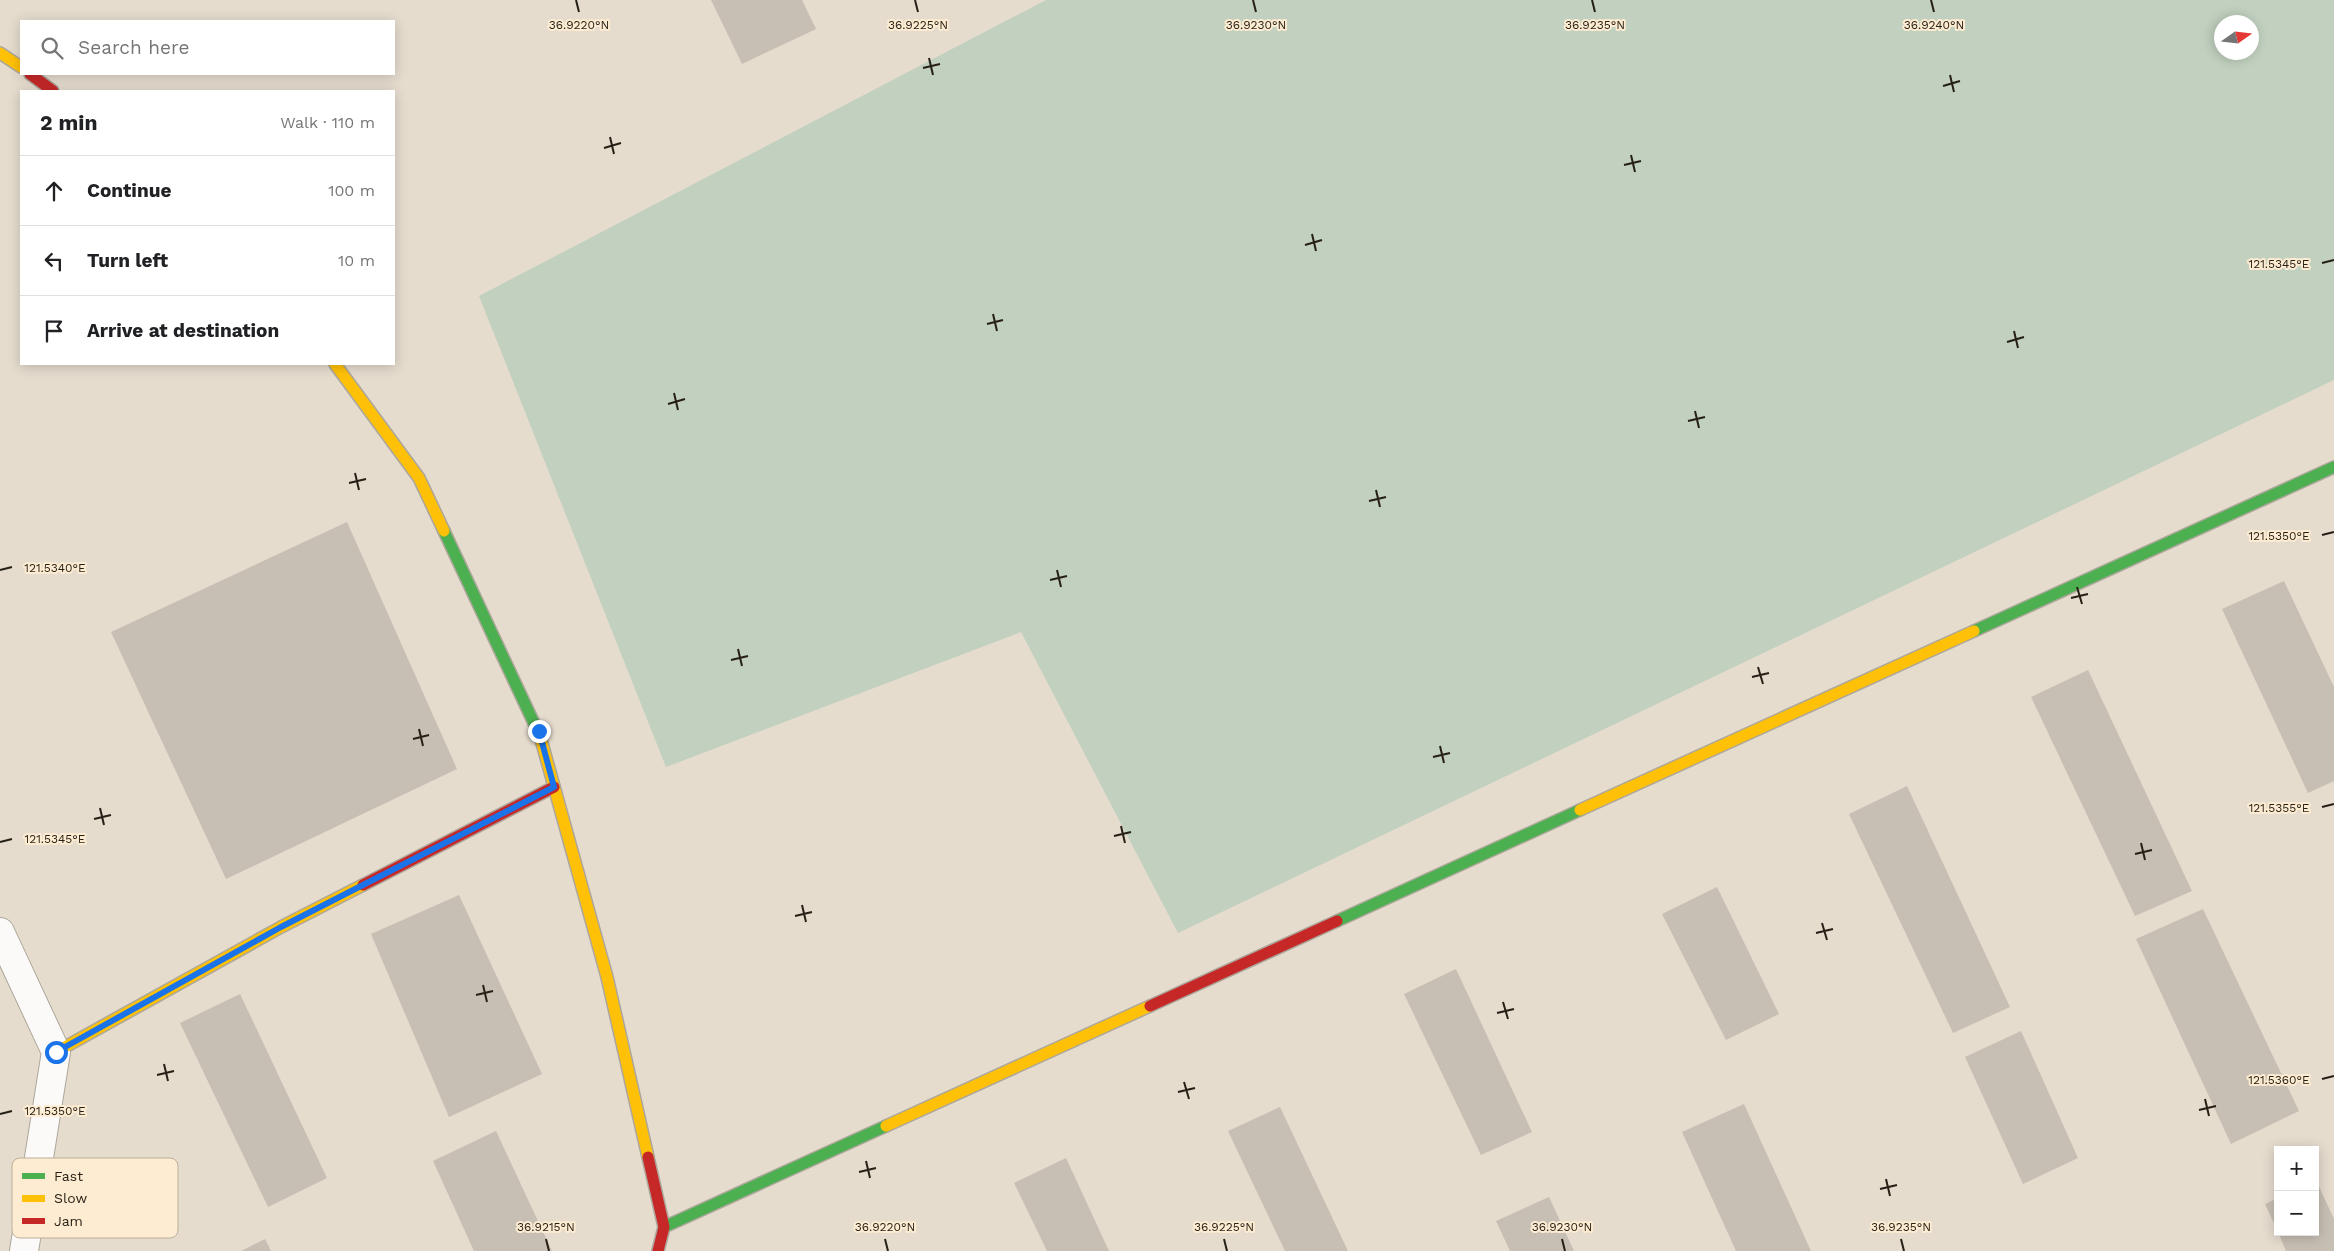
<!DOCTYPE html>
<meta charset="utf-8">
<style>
body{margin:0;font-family:"Work Sans",sans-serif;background:#f2f2f2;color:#202124}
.controls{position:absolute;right:15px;bottom:15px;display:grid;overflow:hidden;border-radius:0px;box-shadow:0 2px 12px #0003}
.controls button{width:45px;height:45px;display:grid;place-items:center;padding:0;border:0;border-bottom:1px solid #e0e0e0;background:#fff;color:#202124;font:25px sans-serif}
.compass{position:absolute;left:2214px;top:15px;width:45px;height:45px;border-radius:50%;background:#fff;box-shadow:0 2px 12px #0003;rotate:76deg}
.stop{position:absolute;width:15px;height:15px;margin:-11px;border:4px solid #1a73e8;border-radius:50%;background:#fff}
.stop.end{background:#1a73e8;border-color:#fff;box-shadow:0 1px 5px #0008}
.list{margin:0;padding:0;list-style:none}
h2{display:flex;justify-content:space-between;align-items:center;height:65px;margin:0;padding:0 20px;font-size:21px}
h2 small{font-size:16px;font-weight:400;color:#757577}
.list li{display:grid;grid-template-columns:32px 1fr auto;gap:15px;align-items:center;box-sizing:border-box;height:70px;padding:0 20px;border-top:1px solid #e0e0e0}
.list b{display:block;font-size:19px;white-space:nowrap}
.list em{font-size:16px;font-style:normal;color:#757577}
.icon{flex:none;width:28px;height:28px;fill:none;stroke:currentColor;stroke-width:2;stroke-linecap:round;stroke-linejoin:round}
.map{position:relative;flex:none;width:2334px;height:1251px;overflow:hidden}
.search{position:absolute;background:#fff;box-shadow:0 2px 12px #0003;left:20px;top:20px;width:375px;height:55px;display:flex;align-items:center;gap:12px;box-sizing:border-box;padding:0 18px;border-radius:0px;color:#757577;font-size:19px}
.panel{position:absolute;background:#fff;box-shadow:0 2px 12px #0003;left:20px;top:90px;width:375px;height:275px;border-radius:0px}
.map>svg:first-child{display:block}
.green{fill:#c1d0bf;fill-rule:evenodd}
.building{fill:#c7bfb4}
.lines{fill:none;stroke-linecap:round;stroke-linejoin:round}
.street-casing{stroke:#ada79b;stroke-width:30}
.fast-casing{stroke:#ada79b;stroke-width:14}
.slow-casing{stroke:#ada79b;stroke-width:14}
.jam-casing{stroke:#ada79b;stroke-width:14}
.street{stroke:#fbfaf8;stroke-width:28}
.fast{stroke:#4caf50;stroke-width:11}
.slow{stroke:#ffc107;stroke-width:11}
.jam{stroke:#c62828;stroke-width:11}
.route{stroke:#1a73e8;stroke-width:6}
.ticks{fill:none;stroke:#251f15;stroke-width:2}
.key{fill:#fdecd1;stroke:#bcae99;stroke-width:1}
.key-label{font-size:14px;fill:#251f15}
.ticks-label{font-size:12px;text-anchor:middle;fill:#251f15;stroke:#fdecd1;stroke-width:4;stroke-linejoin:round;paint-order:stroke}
</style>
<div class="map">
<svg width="2334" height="1251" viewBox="0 0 2334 1251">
<rect width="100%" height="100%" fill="#e5dcce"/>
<path class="green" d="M1046 0H2334V380L1178 933 1021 632 666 767 479 296ZM2222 22H2252V52H2222Z"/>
<g class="building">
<path d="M711 0H802L816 29 742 64Z"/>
<path d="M347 522 457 769 226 879 111 632Z"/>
<path d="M2284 581 2334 687V781L2308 793 2222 609Z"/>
<path d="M2088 670 2192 891 2135 916 2031 697Z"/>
<path d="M1907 786 2010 1007 1953 1033 1849 814Z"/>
<path d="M1717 887 1779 1014 1726 1040 1662 914Z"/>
<path d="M459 895 542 1074 449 1117 371 934Z"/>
<path d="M2203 909 2299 1111 2231 1144 2136 939Z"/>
<path d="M1456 969 1532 1132 1481 1155 1404 994Z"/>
<path d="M240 994 327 1178 268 1207 180 1023Z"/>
<path d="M2021 1031 2078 1158 2023 1184 1965 1057Z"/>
<path d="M1744 1104 1811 1251H1736L1682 1132Z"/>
<path d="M1280 1107 1348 1251H1285L1228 1131Z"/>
<path d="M496 1131 552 1251H474L433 1161Z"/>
<path d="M1066 1158 1109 1251H1047L1014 1183Z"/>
<path d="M2315 1178 2334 1219V1251H2286L2278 1232H2315Z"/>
<path d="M1549 1197 1574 1251H1510L1496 1221Z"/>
<path d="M2278 1198V1232L2265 1204Z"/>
<path d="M265 1239 271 1251H241Z"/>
</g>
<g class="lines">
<defs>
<path id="street" d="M0 932 56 1052 24 1251"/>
<g id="fast">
<path d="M444 531 540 736"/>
<path d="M1974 631 2334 467"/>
<path d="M1337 921 1580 810"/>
<path d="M664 1227 886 1126"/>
</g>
<g id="slow">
<path d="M0 53 21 67"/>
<path d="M335 364 419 478 444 531"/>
<path d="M540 736 607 977 648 1157"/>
<path d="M1580 810 1974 631"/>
<path d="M56 1052 281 927 363 885"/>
<path d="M886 1126 1150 1006"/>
</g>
<g id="jam">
<path d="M30 74 53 91"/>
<path d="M363 885 554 787"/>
<path d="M1150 1006 1337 921"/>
<path d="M648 1157 664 1227 658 1251"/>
</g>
</defs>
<use href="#street" class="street-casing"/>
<use href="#fast" class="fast-casing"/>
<use href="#slow" class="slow-casing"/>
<use href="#jam" class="jam-casing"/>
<use href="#street" class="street"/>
<use href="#fast" class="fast"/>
<use href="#slow" class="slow"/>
<use href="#jam" class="jam"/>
</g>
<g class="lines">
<path class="route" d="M56 1052 281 927 554 787 539 731"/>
</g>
<path class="ticks" d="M576 0 579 12M915 0 918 12M1253 0 1256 12M1592 0 1595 12M1931 0 1934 12M929 58 933 75M923 68 940 64M1950 75 1954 92M1943 86 1960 81M610 137 614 154M604 148 621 143M1631 155 1635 172M1624 165 1641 161M1312 234 1316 251M1305 245 1322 240M2322 263 2334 260M993 314 997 331M987 324 1003 320M2014 331 2018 348M2007 342 2024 337M674 393 678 410M668 404 685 399M1695 411 1699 428M1688 421 1705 417M355 473 359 490M349 483 366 479M1376 490 1380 507M1369 501 1386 497M2322 535 2334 532M0 570 12 567M1057 570 1061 587M1050 580 1067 576M2077 587 2082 604M2071 598 2088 594M738 649 742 666M731 660 748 656M1758 667 1763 684M1752 677 1769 673M419 729 423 746M413 739 429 735M1440 746 1444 763M1433 757 1450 753M2322 807 2334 804M100 808 104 825M94 819 111 815M1121 826 1125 843M1114 836 1131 832M0 842 12 839M2141 843 2145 860M2135 854 2152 850M802 905 806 922M795 916 812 912M1822 923 1827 940M1816 933 1833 929M483 985 487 1002M476 995 493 991M1503 1002 1508 1019M1497 1013 1514 1009M164 1064 168 1081M157 1075 174 1071M2322 1079 2334 1076M1184 1082 1189 1099M1178 1092 1195 1088M2205 1099 2209 1116M2199 1110 2216 1106M0 1114 12 1111M866 1161 870 1178M859 1172 876 1168M1886 1179 1890 1196M1880 1189 1897 1185M546 1239 549 1251M885 1239 888 1251M1224 1239 1227 1251M1562 1239 1565 1251M1901 1239 1904 1251"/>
<rect x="12" y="1158" width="166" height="80" rx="8" class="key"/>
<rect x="22" y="1173" width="23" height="6" fill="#4caf50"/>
<rect x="22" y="1195" width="23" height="7" fill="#ffc107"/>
<rect x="22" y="1218" width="23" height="6" fill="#c62828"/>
<g class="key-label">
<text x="54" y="1181">Fast</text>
<text x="54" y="1203">Slow</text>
<text x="54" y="1226">Jam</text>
</g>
<g class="ticks-label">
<text x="579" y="29">36.9220°N</text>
<text x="918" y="29">36.9225°N</text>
<text x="1256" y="29">36.9230°N</text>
<text x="1595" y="29">36.9235°N</text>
<text x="1934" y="29">36.9240°N</text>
<text x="2279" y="268">121.5345°E</text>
<text x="2279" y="540">121.5350°E</text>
<text x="55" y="572">121.5340°E</text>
<text x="2279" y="812">121.5355°E</text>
<text x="55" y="843">121.5345°E</text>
<text x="2279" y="1084">121.5360°E</text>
<text x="55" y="1115">121.5350°E</text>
<text x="546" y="1231">36.9215°N</text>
<text x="885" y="1231">36.9220°N</text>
<text x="1224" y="1231">36.9225°N</text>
<text x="1562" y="1231">36.9230°N</text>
<text x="1901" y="1231">36.9235°N</text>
</g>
</svg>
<div class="controls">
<button>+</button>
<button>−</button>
</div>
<svg class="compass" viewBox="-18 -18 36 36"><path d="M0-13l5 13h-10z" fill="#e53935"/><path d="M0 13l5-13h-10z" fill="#757577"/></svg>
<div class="stop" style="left:56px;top:1052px"></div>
<div class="stop end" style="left:539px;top:731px"></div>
<div class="search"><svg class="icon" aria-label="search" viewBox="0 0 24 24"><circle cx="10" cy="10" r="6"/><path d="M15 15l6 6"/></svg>Search here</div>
<section class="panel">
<h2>2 min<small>Walk · 110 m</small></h2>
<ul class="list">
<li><svg class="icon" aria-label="ahead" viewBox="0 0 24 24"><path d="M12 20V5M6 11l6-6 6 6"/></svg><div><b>Continue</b></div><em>100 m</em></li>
<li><svg class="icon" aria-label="left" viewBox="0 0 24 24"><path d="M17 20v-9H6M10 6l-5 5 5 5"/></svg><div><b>Turn left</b></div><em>10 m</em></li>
<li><svg class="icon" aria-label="arrive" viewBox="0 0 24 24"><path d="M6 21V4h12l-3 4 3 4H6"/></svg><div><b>Arrive at destination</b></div></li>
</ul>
</section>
</div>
